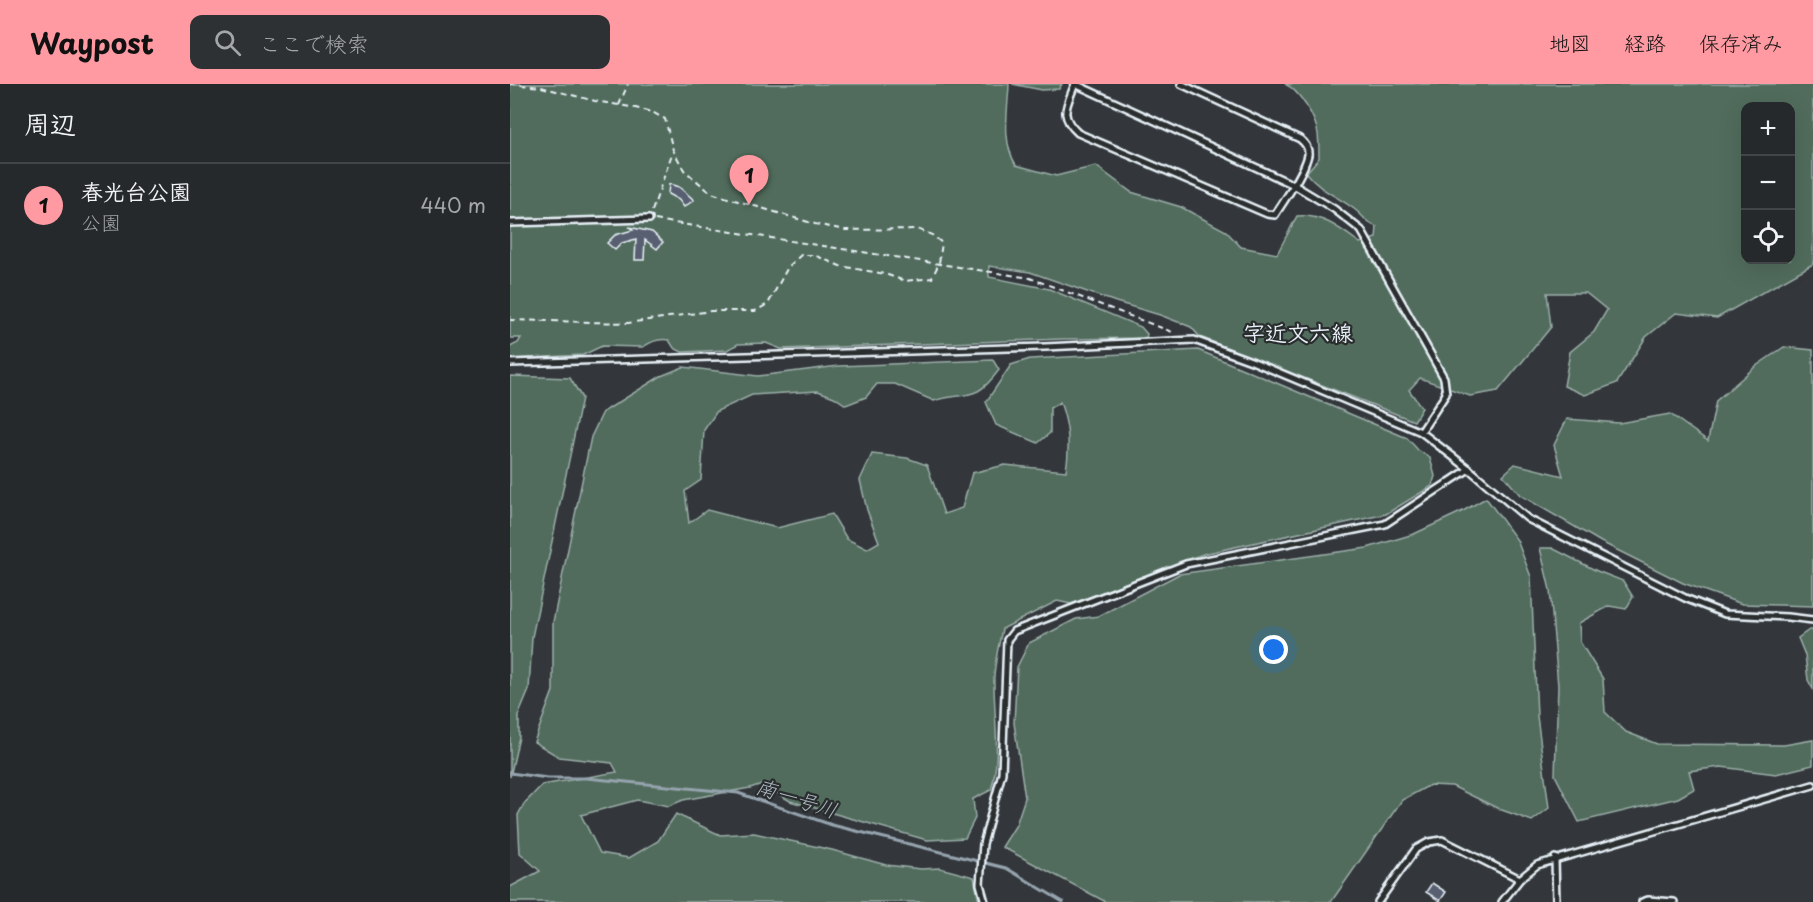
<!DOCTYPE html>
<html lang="ja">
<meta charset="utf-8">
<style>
body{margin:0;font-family:"Playpen Sans","Klee One",sans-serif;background:#2e3134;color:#f1f3f6}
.controls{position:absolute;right:18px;top:18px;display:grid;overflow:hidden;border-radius:12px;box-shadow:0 6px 24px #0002}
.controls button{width:54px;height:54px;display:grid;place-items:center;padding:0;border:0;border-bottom:2px solid #424548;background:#26292c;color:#f1f3f6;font:30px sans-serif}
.you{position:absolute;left:764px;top:566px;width:21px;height:21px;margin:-15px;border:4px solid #fff;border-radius:50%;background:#1a73e8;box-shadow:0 0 0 9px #1a73e833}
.badge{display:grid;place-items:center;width:39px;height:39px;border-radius:50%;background:#ff9aa2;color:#111;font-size:20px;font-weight:700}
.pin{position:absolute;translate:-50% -50px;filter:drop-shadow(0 2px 3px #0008)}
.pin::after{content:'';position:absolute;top:32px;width:21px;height:18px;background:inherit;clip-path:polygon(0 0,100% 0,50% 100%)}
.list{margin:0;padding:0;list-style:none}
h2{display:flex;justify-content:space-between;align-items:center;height:78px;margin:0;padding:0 24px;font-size:26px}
h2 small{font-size:20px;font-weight:400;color:#a4a6a9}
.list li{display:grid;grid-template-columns:39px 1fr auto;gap:18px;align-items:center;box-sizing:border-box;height:84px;padding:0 24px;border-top:2px solid #424548}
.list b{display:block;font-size:22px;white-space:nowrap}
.list p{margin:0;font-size:20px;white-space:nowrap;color:#a4a6a9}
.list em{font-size:20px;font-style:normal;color:#a4a6a9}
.icon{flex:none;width:33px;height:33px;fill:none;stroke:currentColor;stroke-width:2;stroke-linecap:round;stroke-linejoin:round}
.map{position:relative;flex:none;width:1303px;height:818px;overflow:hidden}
header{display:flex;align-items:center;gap:36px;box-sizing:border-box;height:84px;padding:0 30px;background:#ff9aa2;color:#111}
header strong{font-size:28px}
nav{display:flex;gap:33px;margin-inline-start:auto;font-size:21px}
.search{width:420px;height:54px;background:#2e3134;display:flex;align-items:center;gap:15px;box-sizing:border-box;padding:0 21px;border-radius:12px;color:#a4a6a9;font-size:22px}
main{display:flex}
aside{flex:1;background:#26292c}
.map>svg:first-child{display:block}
.green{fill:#516c5c;stroke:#9caeaa;stroke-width:1.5;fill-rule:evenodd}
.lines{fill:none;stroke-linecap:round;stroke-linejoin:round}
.stream{stroke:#96a4af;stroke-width:3}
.building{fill:#595f71;stroke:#e8f1f8;stroke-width:1.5}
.service-casing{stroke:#e8f1f8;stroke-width:10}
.path{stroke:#e8f1f8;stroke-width:2;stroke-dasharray:6 4.5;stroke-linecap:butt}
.service{stroke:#2a2d2e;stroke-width:5}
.labels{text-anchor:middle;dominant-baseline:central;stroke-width:4.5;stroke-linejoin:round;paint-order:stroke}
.water-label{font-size:21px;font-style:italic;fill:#abb7c2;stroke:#2a2d2e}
.quarter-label{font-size:22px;font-weight:bold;fill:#e8f1f8;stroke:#2a2d2e}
</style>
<header>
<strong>Waypost</strong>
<div class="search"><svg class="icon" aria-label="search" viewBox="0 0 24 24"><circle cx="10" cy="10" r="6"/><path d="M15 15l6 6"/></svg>ここで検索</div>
<nav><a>地図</a><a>経路</a><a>保存済み</a></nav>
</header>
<main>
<aside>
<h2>周辺<small></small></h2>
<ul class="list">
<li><span class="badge">1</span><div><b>春光台公園</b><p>公園</p></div><em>440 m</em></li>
</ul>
</aside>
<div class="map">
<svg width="1303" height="818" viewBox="0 0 1303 818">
<rect width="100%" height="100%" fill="#33373b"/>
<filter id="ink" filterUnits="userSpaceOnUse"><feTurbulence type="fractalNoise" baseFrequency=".0167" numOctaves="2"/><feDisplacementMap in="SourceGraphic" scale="12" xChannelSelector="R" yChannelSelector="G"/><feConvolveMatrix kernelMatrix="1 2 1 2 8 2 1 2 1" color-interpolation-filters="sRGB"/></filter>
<g filter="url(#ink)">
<g class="green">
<path d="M0 0H499C498 28 491 56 506 81L546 92 586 82 621 108 671 123 716 147 731 163 767 170 787 132C811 129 832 146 850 159L866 154 867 143C857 139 856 136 849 129 831 113 813 110 796 89L809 74C809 66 809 58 808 50 806 34 789 6 775 0H1303V180L1207 234 1166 229 1136 253 1107 299 1075 311 1054 302 1060 268 1084 248 1097 226 1076 209H1037L1041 243 988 307 960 312 910 294 899 306 912 324 904 337 690 253 681 243 650 231 606 218 520 188 479 182V193L539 205 631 243 637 250 636 254 552 255 271 265 256 259 228 260 217 266 172 268 164 264 159 256C150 254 140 258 133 263L92 262 73 271 0 275V263L8 259 11 254H0ZM1236 22H1280V176H1236Z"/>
<path d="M502 0H552L549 5 532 6Z"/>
<path d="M1274 263 1303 266V522L1232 520 1173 499 1091 458 1010 411 993 391 1005 380 1053 392 1044 361 1057 335 1109 339 1160 330 1198 357 1206 317 1246 282Z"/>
<path d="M688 266 897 354 908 366 920 374 925 392 922 402 876 430 693 470 561 520 547 517 492 545C489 560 485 576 484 592 483 629 492 670 481 706L463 715 465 734 455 754 417 756 280 717 252 700 240 704 173 716 159 722 127 716 71 731 90 769 119 774 148 757 166 730 210 751 244 749 322 766 376 781 411 785 430 784 464 793 469 818H0V803L30 787 10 769 8 731 14 720 32 701 107 688 102 679 49 673 24 658 43 607V538L81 353 93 328 151 292 173 283 248 292 329 282 483 276 489 286C483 294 476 303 468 307 454 314 438 311 424 317L385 300H367L356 313 336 321 324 313 308 307 242 311 207 327 194 346 191 396 175 407 179 439 197 426 267 444 322 430 337 455 357 465 369 458 357 426 350 396 362 370 397 374 417 381 434 430 452 424 462 389 495 381 556 387C560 362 559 342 550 318L540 324V349L528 359 486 341 476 318 501 281 520 275Z"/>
<path d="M0 292 60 294 72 314 22 553 19 606 9 630V653L0 693Z"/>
<path d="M976 414 1007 456 1021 493 1027 632 1039 724 1022 737 989 725 942 702 920 701 892 716 821 818H596L492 763 506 741 515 714 504 639 507 583 519 559 566 535 589 532 669 490 857 464 904 450 953 427Z"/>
<path d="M1030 464H1042L1087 487 1113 497 1123 513 1116 525 1099 522 1069 539 1070 558 1093 595 1095 628 1116 648 1147 660 1274 661 1303 656V681L1266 690 1211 683 1179 687 1184 705 1168 714 1069 738 1045 691 1048 602 1040 506Z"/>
<path d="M1299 546H1303V605L1298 596 1295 571 1288 554Z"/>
</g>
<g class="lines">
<path class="stream" d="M0 689 38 694H76L228 709 322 741 496 784 553 818"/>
</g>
<g class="building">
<path d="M159 100 169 103 184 116 174 123 169 116 158 110Z"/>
<path d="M119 143 142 148 153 158 147 165 135 156 134 176H125L126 155 112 159 105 166 97 159 105 151 123 146Z"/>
<path d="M922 799 936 808 930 817 916 808Z"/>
</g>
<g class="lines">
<defs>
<g id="service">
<path d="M565 0 784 101 824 125 851 146 934 294 936 310 911 348"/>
<path d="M565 0C557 22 548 31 568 49L757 130 765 131C775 115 794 89 798 71 799 64 795 59 790 55L671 0"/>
<path d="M0 139 139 135"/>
<path d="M0 279 535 263 684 256 744 278 911 348 959 385 1018 435 1175 514 1215 530 1278 533 1303 536"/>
<path d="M1045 774 1046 818"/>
<path d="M475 818 470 800 473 760 492 689 497 556 504 547 676 480 875 440 959 385"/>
<path d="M868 818 906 765 919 758 932 756 1010 795"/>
<path d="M992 818 1010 795 1027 781 1303 701"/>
<path d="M1132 818 1138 816 1164 818"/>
</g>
</defs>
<use href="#service" class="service-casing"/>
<g class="path">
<path d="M0 0 31 3 85 17 121 23 142 28 155 35 163 66 174 86 201 109 305 140 335 146 407 145 422 151 432 159 429 179 422 194 395 197 375 190 330 182 304 171H291L278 183 258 220 245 227H201L118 239 0 236"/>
<path d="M109 21 118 0"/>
<path d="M142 127 163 67"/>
<path d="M145 136 520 194 665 249"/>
</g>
<use href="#service" class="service"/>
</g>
</g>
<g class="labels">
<g class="water-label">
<text transform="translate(287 713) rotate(18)">南一号川</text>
</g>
<g class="quarter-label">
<text x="788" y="247">字近文六線</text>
</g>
</g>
</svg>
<div class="controls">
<button>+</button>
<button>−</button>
<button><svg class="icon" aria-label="locate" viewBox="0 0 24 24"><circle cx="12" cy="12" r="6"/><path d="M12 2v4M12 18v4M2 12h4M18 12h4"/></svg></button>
</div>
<div class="you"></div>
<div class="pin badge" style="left:239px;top:121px">1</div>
</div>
</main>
